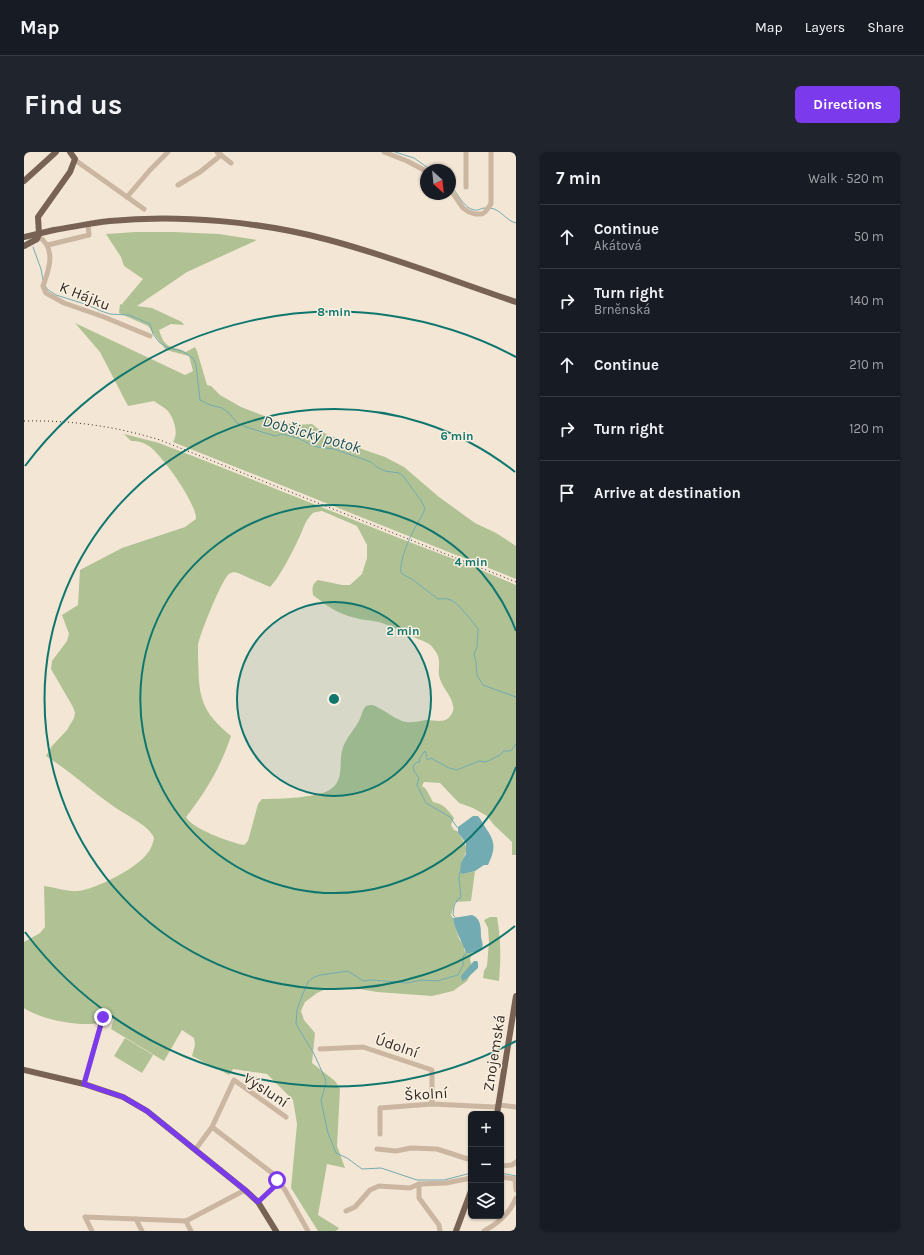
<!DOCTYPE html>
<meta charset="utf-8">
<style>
body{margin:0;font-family:Karla,sans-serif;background:#20242c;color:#f1f3f6}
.controls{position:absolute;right:12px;bottom:12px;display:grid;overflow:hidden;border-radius:6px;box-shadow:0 1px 3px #0004}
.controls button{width:36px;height:36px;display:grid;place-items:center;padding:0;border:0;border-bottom:1px solid #363941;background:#171b24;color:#f1f3f6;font:20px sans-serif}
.compass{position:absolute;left:396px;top:12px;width:36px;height:36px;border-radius:50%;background:#171b24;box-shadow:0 1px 3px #0004;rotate:153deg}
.stop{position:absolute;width:12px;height:12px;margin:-9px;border:3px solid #7c3aed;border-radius:50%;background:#fff}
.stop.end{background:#7c3aed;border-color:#fff;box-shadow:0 1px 4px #0008}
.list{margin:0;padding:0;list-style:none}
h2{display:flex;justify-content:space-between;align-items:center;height:52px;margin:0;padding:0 16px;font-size:17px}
h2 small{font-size:13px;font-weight:400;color:#9ea1a6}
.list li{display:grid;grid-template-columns:26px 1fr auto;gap:12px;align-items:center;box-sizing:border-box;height:64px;padding:0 16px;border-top:1px solid #363941}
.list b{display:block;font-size:15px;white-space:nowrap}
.list p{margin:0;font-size:13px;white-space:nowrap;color:#9ea1a6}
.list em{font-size:13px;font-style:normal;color:#9ea1a6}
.icon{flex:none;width:22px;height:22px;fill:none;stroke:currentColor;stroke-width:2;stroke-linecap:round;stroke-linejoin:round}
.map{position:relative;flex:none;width:492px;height:1079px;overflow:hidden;border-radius:6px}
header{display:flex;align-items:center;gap:24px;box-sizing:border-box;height:56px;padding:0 20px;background:#171b24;border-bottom:1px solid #363941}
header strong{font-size:19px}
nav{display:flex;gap:22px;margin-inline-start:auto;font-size:14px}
.intro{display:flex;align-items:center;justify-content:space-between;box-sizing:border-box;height:96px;padding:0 24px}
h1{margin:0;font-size:28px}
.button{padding:10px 18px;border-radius:6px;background:#7c3aed;color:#fff;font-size:14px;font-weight:700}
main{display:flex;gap:24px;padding:0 24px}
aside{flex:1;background:#171b24;border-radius:6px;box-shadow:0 1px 3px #0004}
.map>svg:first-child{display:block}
.green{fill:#b0c294;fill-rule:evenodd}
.water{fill:#72abb2}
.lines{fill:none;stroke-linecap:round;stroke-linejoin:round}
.stream{stroke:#72abb2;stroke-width:1}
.minor{stroke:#cbb6a1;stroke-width:5}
.major{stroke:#786254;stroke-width:6}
.rail{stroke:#342a24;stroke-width:1;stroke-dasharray:1 3;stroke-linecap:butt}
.major-bridge{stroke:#786254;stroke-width:6}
.route{stroke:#7c3aed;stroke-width:5}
.ring{fill:none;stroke:#0f766e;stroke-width:2}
.labels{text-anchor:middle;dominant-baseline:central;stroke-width:3;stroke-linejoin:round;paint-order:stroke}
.street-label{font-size:15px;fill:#342a24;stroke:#faf0e1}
.water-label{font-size:16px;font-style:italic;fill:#175159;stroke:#faf0e1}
.centre{fill:#0f766e;stroke:#faf0e1;stroke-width:2}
.ring-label{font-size:12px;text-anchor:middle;font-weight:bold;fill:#0f766e;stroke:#faf0e1;stroke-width:3;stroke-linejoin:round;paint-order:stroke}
</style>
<header>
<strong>Map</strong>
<nav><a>Map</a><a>Layers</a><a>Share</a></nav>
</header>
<div class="intro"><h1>Find us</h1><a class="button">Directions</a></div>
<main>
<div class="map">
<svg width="492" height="1079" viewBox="0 0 492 1079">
<rect width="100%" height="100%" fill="#f3e6d5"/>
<g class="green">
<path d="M112 80H150L195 82 233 88 163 120 113 154 128 156 158 170 160 173 147 172 135 178C142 199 145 192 162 200L171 195 173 199 183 233 187 234 196 243 217 255 253 269 271 273 288 272 298 280 335 296 361 305 380 315 415 345 451 371 472 381 492 394V427L149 290C155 281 150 267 144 259 140 255 134 252 130 249L104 254 76 200 51 171 161 223 169 219 165 204 142 198 124 174 95 161 96 152 99 153 98 152 119 127 100 114 97 105 82 82Z"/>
<path d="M100 282 135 291 179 308 375 386 448 414 492 433V703H488V690L470 673 463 664 449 656 435 651 416 631 400 630 398 634 402 637 409 650C420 652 424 658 430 666L427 673 430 678 433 679C441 693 447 694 437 710L439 722 451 719 447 749 431 750 427 763 429 766 435 787 440 793V798L442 801H448L446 807 449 818 443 829 429 839 408 844 353 840 336 837 304 836 293 841 281 850 277 859 280 868 291 881 288 911 311 929 316 937 313 994 321 1016 303 1012 294 1063 315 1076 312 1079H294L267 1036 273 972 269 948 243 922 209 917 205 923 168 904 171 893 170 886 158 878 140 909 87 877 90 866C72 879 18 869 0 856V790L16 781 21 775 20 734C29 735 45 740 54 739 72 737 111 717 122 703 126 699 129 692 130 686 126 674 100 662 89 654 66 638 46 619 22 604L28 594 43 578 50 566 51 561 49 555 27 517 28 509 43 489 45 482 38 463 54 453 56 418 98 396 161 375 172 367C173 352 138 303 125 294 119 290 114 289 107 289ZM298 359 333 374 343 393V406L338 422 326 433H318L294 428C288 432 288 436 289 443 298 450 308 458 319 462 331 467 343 468 355 470 368 474 381 481 394 487 399 489 406 491 409 496 420 509 412 516 416 527 419 537 428 544 429 554 430 557 429 560 427 563 421 572 412 568 402 568 394 569 387 572 378 569 368 565 359 557 349 553 346 553 343 553 341 555 338 559 337 565 335 569 330 578 323 585 319 595 314 610 321 627 307 637 296 646 253 647 238 647L234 652 224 689 220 693C207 691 167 676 162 665 182 640 197 614 207 584 195 574 182 562 178 546 174 533 175 520 174 507 174 503 174 498 174 494 175 484 198 427 205 422 208 420 211 420 214 421L246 435C256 425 269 399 275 386 279 378 281 369 287 363 290 359 294 360 298 359Z"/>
<path d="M466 765H473C477 788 477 806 475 829L459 826 460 819 463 814 465 790 464 776 460 768Z"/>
<path d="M101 886 129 903 118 921 90 904Z"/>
</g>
<g class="water">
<path d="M449 664H454C458 669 460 673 463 678 472 691 471 698 464 713H460L451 719 439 722 436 720 437 710 442 702V691L434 681V675Z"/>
<path d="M448 763C457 766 457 776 457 785 458 790 461 796 455 799 451 801 446 801 442 801 438 789 431 779 429 766Z"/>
<path d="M450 809H453L454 811V816L441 828 438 829 437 824Z"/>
</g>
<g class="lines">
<g class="stream">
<path d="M371 0 390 6 407 18"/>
<path d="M426 32C433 40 441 60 454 58 457 57 458 56 461 56"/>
<path d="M466 56C477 57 482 69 492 71"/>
<path d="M9 95 17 117 19 128"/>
<path d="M21 133 23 137 32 143 64 153 77 159 86 162 105 163 126 172 129 182 135 190 144 196 158 199 169 206 172 213 176 248 186 253 198 256 205 261 213 271 222 275 251 284 258 282 274 286 287 293 294 295 310 297 347 310 353 315 361 319 375 321 379 324 396 347 401 356C399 364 394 369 391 376 385 386 375 410 377 421L389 428 414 447C419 447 422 446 427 448 434 451 449 470 454 477L453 495 450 502 452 510 453 523 459 533 492 545"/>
<path d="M435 676 433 675 426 665 402 651 393 633 395 626 390 619 389 614 393 610H396L395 607 401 599 403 604 402 606 404 608 407 606 425 616 433 618 455 609 462 610 476 603 480 599H487L492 592"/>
<path d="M431 765 429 763 430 754 434 747 437 746 435 727 436 720"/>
<path d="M442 801 439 805V813L434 823 413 829 397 828 383 831 348 828 339 829 324 819 297 823 290 825 284 830 278 844 273 858 272 872 290 902 301 926 302 930 297 949 304 981 312 1001 323 1006 338 1017 357 1016 393 1028H420L447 1021"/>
<path d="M477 1021 492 1024"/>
</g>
<g class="minor">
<path d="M193 0 207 11"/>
<path d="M360 0 383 9 402 19"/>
<path d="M442 0V35"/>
<path d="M51 8 120 57"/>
<path d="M154 33 176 20 197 3"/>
<path d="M426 37 439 56 445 60 451 62H458L461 60 467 52V0"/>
<path d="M103 45 126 18 144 0"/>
<path d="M14 84C33 96 25 118 19 134L22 141 40 151 80 165 126 184"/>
<path d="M24 93 65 83 64 72"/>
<path d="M296 897 339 895 408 918V952"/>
<path d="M60 932 79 865"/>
<path d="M188 975 248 1021 261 1038 284 1079"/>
<path d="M356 982V956L408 952 470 955 475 953 492 955"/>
<path d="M353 997 372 999 387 996 413 997 447 1008"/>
<path d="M171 998 188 975 210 928 262 965"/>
<path d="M477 1014 488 1013 492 1010"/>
<path d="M477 1025 492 1027"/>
<path d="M491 1027 492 1038"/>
<path d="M395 1032 422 1031 447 1026"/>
<path d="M234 1050 250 1035 253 1028"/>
<path d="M322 1059 331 1055 346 1038 355 1034 386 1036 395 1032V1046L415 1073 416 1079"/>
<path d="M112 1067 118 1079"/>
<path d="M68 1079 61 1065 162 1069"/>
<path d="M167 1079 162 1069 221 1038"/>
<path d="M460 1079C475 1071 486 1061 492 1046"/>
</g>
<g class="major">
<path d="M0 29 32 0"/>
<path d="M30 78C49 75 67 71 86 69 155 62 239 70 305 88 369 105 430 129 492 150"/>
<path d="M0 94 13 87 15 82 14 65 46 20 51 7 46 0"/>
<path d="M0 918 60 932 99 945 123 959 221 1038 234 1050 252 1079"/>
<path d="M473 962 492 844"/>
<path d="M432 1079 447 1039"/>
</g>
<path class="rail" d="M0 269C46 268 91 274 136 288L492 430"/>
<path class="major-bridge" d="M0 85 30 78"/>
</g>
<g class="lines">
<path class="route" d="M79 865 60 932 99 945 123 959 221 1038 234 1050 250 1035 253 1028"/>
</g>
<circle cx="310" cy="547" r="97" fill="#0f766e" fill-opacity=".12"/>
<g class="ring">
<circle cx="310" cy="547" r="97"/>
<path d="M492 615A194 194 0 1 1 492 479"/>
<path d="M491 774A290 290 0 1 1 491 320"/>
<path d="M492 889A387 387 0 0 1 1 780M1 314A387 387 0 0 1 492 205"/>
</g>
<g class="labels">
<g class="street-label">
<text transform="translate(61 144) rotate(22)">K Hájku</text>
<text transform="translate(373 894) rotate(19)">Údolní</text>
<text transform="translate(470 901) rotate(-81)">Znojemská</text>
<text transform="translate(242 938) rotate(33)">Výsluní</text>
<text transform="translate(402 942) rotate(-3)">Školní</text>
</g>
<g class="water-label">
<text transform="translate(288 282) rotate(16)">Dobšický potok</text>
</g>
</g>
<circle cx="310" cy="547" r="6" class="centre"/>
<g class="ring-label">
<text x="310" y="164">8 min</text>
<text x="433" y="288">6 min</text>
<text x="447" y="414">4 min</text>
<text x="379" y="483">2 min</text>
</g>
</svg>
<div class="controls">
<button>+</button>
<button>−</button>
<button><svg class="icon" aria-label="layers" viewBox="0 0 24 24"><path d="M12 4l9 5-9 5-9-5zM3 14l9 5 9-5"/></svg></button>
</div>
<svg class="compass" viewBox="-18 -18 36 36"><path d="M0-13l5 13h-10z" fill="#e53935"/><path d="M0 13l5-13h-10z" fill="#9ea1a6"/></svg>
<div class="stop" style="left:253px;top:1028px"></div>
<div class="stop end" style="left:79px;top:865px"></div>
</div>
<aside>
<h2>7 min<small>Walk · 520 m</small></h2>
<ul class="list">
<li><svg class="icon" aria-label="ahead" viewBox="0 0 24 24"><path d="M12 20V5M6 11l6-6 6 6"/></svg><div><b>Continue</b><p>Akátová</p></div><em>50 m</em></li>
<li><svg class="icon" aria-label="right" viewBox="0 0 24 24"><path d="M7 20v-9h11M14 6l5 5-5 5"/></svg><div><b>Turn right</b><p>Brněnská</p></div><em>140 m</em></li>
<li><svg class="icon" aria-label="ahead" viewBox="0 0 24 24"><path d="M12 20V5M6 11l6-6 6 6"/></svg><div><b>Continue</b></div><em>210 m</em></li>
<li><svg class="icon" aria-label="right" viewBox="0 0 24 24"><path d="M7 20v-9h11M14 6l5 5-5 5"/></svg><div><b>Turn right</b></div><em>120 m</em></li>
<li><svg class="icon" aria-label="arrive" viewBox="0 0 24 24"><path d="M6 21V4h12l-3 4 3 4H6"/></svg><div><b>Arrive at destination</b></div></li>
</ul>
</aside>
</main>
